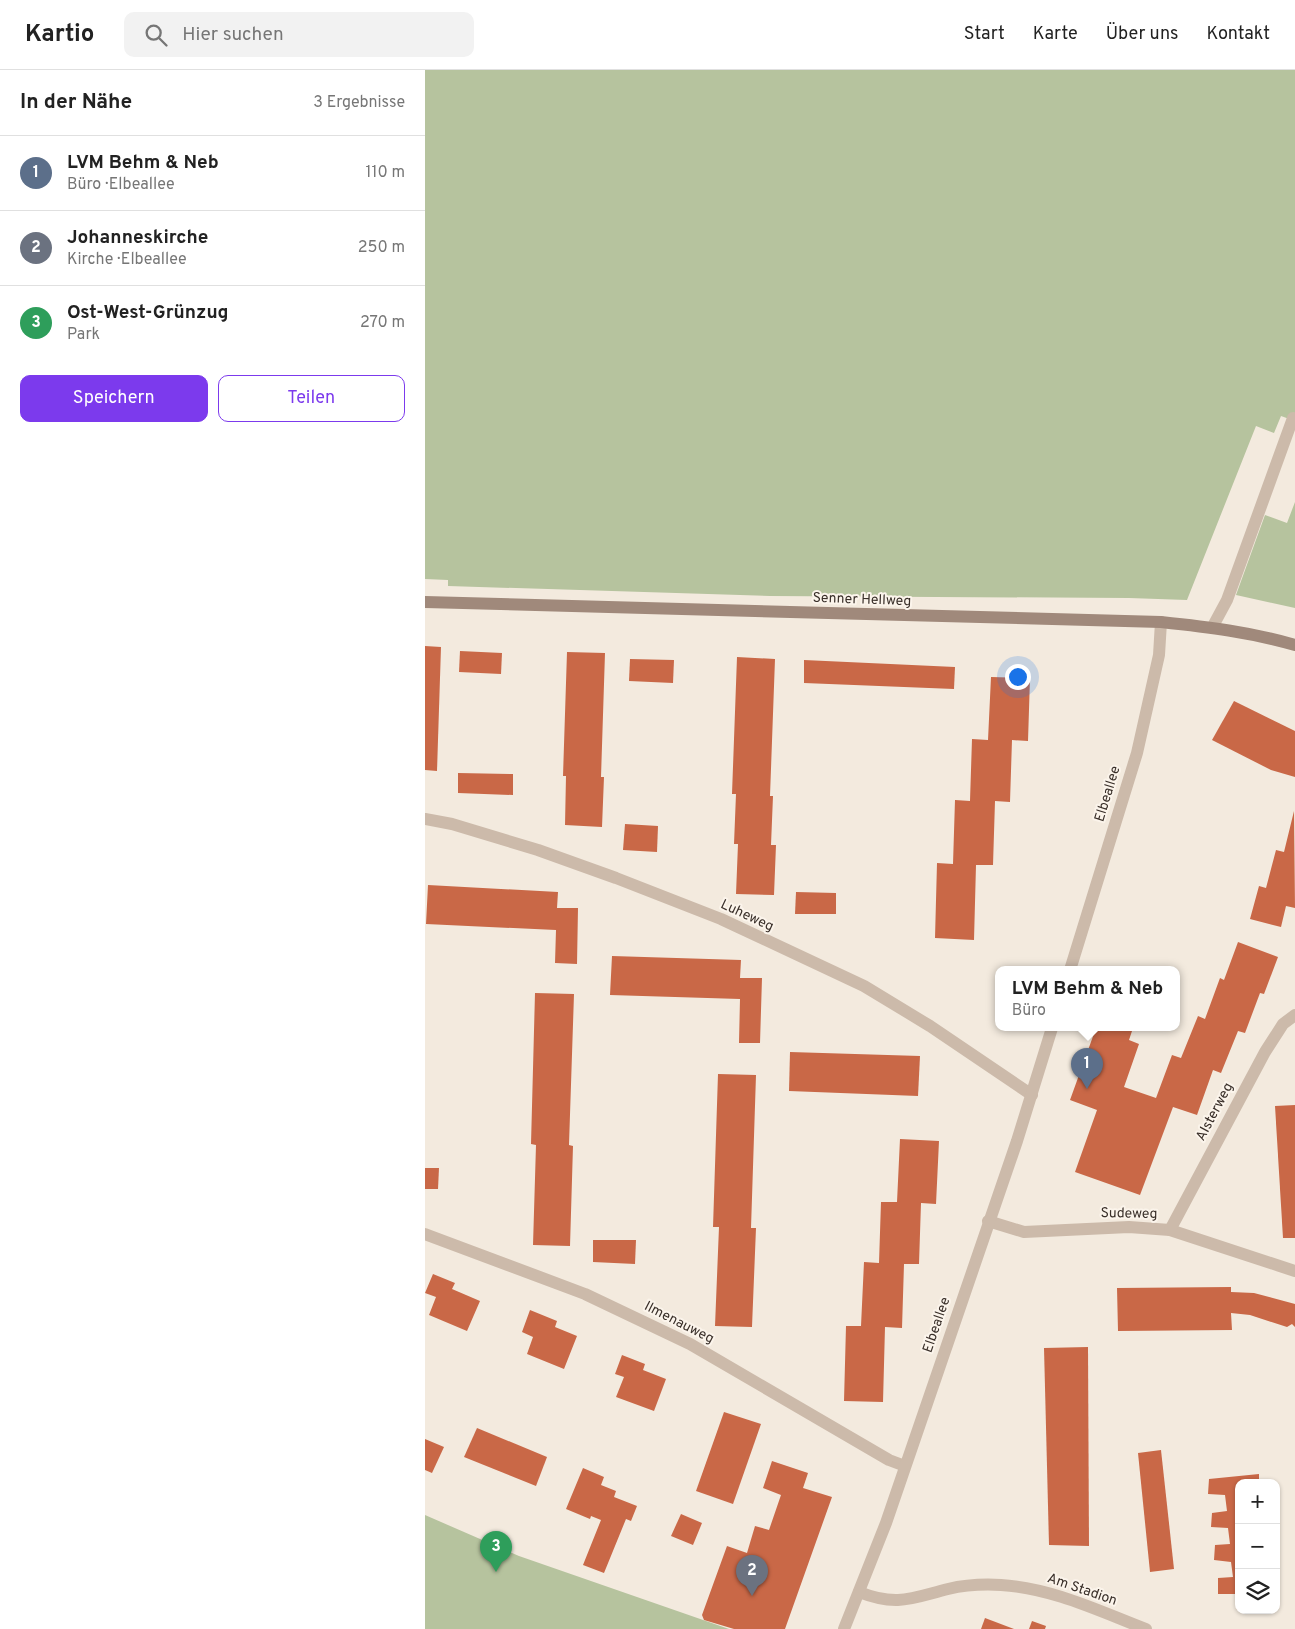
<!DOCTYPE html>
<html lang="de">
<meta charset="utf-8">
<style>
body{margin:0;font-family:Overpass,sans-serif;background:#f2f2f2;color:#222}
.controls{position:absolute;right:15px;bottom:15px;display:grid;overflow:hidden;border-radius:10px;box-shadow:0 1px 4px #0004}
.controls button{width:45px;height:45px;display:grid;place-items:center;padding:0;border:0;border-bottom:1px solid #e0e0e0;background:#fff;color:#222;font:25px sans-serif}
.you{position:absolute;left:592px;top:606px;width:18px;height:18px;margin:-12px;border:4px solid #fff;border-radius:50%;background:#1a73e8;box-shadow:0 0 0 8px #1a73e833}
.badge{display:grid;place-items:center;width:32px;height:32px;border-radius:50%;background:#7c3aed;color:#fff;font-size:16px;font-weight:700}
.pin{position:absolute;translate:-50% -41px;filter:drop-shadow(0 1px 2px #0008)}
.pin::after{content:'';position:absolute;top:26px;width:18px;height:15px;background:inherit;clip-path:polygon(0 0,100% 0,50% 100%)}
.popup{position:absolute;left:570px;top:896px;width:185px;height:65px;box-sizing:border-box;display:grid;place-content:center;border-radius:10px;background:#fff;filter:drop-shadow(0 1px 4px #0005);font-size:16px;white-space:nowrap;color:#767676}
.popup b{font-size:19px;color:#222}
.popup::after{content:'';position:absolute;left:50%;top:100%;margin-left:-10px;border:10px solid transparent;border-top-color:#fff}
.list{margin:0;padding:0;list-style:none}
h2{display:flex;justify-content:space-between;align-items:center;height:65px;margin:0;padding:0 20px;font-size:21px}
h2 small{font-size:16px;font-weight:400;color:#767676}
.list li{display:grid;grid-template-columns:32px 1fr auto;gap:15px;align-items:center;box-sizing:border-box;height:75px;padding:0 20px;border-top:1px solid #e0e0e0}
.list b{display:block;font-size:19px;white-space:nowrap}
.list p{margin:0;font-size:16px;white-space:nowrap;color:#767676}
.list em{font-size:16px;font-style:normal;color:#767676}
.actions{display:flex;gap:10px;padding:15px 20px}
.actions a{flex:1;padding:11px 0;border:1px solid #7c3aed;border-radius:10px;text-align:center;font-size:18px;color:#7c3aed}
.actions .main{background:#7c3aed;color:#fff}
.icon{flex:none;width:28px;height:28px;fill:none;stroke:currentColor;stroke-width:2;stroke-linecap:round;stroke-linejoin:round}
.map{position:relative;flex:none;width:870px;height:1559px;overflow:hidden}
header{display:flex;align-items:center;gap:30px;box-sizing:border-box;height:70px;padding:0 25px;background:#fff;border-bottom:1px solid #e0e0e0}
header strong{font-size:24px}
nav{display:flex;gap:28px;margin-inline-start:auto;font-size:18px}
.search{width:350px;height:45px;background:#f2f2f2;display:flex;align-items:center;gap:12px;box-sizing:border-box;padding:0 18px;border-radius:10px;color:#767676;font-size:19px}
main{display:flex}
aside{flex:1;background:#fff}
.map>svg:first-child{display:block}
.green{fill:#b6c39e}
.building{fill:#c96847}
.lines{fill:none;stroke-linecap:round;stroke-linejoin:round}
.lane{stroke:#ccbaaa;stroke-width:12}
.street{stroke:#ccbaaa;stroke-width:12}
.secondary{stroke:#a0897b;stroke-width:12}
.labels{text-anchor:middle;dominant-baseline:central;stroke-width:4;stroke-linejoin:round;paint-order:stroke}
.street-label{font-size:14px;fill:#392f29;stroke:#fbf4eb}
</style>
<header>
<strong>Kartio</strong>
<div class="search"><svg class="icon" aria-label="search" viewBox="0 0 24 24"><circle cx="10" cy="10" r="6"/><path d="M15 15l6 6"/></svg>Hier suchen</div>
<nav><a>Start</a><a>Karte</a><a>Über uns</a><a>Kontakt</a></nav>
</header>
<main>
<aside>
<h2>In der Nähe<small>3 Ergebnisse</small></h2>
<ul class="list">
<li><span class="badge" style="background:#5c6f8a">1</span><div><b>LVM Behm &amp; Neb</b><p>Büro · Elbeallee</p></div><em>110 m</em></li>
<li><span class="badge" style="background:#6b7280">2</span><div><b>Johanneskirche</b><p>Kirche · Elbeallee</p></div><em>250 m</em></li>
<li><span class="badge" style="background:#2e9e5b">3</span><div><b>Ost-West-Grünzug</b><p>Park</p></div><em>270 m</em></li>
</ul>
<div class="actions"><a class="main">Speichern</a><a>Teilen</a></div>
</aside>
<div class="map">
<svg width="870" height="1559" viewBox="0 0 870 1559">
<rect width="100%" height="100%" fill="#f3eade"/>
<g class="green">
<path d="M0 0H870V351L856 346 849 363 831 356 762 530 704 528 345 526 23 516V510L0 509Z"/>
<path d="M870 432V538L811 525 840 445 862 453Z"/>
<path d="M0 1445 94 1486 304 1559H0Z"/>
</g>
<g class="building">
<path d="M0 576 16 577 12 701 0 700Z"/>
<path d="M35 581 77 583 76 604 34 602Z"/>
<path d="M142 582 180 583 176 707H179L177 757 140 755 141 706H138Z"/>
<path d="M312 587 350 589 345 726H348L346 775H351L349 825 311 824 313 774H309L311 724H307Z"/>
<path d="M205 589 249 590 248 613 204 611Z"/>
<path d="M379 590 530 597 529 619 379 613Z"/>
<path d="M566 607 605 608 603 671 587 670 585 732 570 731 568 795H551L549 870 510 868 512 793 528 794 530 730 545 731 547 669 563 670Z"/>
<path d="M809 631 870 661V707L846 700 787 670Z"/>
<path d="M33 703 88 704V725L33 723Z"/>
<path d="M869 741 870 838 861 836 856 857 825 849 834 816 841 818 851 780 859 782Z"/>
<path d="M200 754 233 756 232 782 198 780Z"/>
<path d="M3 815 133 822 132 838H153L152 894 130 893 131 860 1 854Z"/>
<path d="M371 822 411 823V844H370Z"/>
<path d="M813 872 853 887 839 924 835 923 820 963 813 961 796 1003 788 1000 772 1045 748 1037 715 1125 650 1102 672 1040 645 1030 671 958 681 961 683 958H708L704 970 714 974 699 1017 731 1028 747 985 756 988 773 946 780 949 795 908 799 910Z"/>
<path d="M187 886 316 890 315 908H337L335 973H314L315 929 185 925Z"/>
<path d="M110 923 149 924 144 1075 148 1076 145 1176 108 1175 111 1075 106 1074Z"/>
<path d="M365 982 495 986 493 1026 364 1021Z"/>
<path d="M293 1004 331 1005 326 1158H331L327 1257 290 1256 294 1157H288Z"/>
<path d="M870 1035V1168H858L850 1036Z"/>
<path d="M475 1069 514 1071 511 1134 496 1133 494 1194H479L477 1258 460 1257 458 1332 419 1331 421 1256H436L439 1192 454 1193 456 1132H472Z"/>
<path d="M0 1098H14L13 1119H0Z"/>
<path d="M168 1170H211L210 1194 168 1192Z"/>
<path d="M8 1204 30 1213 27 1219 55 1231 42 1261 4 1245 11 1227 0 1223Z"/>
<path d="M806 1217V1222L829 1223 870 1234V1257L867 1254 862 1257 825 1245 806 1243 807 1260 693 1261 692 1218Z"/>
<path d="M105 1240 132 1251 130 1257 152 1266 139 1299 102 1284 108 1267 97 1262Z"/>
<path d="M663 1277 664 1476 624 1475 619 1278Z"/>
<path d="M197 1285 220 1294 218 1300 241 1309 229 1341 191 1327 199 1307 190 1304Z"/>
<path d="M299 1342 336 1354 308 1434 271 1421Z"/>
<path d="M52 1358 122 1387 111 1416 39 1387Z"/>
<path d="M0 1369 19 1377 7 1403 0 1400Z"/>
<path d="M736 1380 749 1499 725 1502 713 1383Z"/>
<path d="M347 1391 383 1403 378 1418 407 1427 360 1559H309L279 1550 277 1545 302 1476 322 1483 330 1456 344 1460 356 1425 338 1418Z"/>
<path d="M158 1398 179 1407 176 1415 191 1421 189 1427 212 1436 206 1451 201 1449 179 1503 158 1495 176 1450 166 1446 165 1449 141 1439Z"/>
<path d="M834 1404V1413H814V1540H812L810 1524H793V1508L808 1507 806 1492 789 1490 790 1475 805 1474 803 1458 786 1457 787 1443 802 1441 800 1425 783 1424 784 1409Z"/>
<path d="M256 1444 277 1453 268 1475 246 1466Z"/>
<path d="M560 1548 589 1559H556Z"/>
<path d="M607 1551 621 1556 620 1559H604Z"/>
</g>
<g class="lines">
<path class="lane" d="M788 556 802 530 868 348"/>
<g class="street">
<path d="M0 749 27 754 113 780 191 808 296 849 439 916 505 956 607 1025"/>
<path d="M645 900 712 683 734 585 736 552"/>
<path d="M563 1151 599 1162 704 1157 745 1160 870 1201"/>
<path d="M745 1160 840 982 858 954 870 945"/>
<path d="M0 1164 160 1224 265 1274 464 1390 480 1396"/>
<path d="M434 1522C472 1537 487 1528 523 1519 540 1515 559 1514 576 1515 627 1518 674 1541 721 1559"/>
<path d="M419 1559 461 1453 592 1071 627 958"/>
</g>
<path class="secondary" d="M0 532 736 552C783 557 825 562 870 575"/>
</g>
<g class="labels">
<g class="street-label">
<text transform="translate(437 530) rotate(2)">Senner Hellweg</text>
<text transform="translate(683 724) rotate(-73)">Elbeallee</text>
<text transform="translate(322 846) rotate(25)">Luheweg</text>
<text transform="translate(790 1042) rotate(-62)">Alsterweg</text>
<text transform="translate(704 1144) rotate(1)">Sudeweg</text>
<text transform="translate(254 1253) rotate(27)">Ilmenauweg</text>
<text transform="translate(512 1255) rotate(-71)">Elbeallee</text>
<text transform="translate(657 1520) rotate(19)">Am Stadion</text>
</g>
</g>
</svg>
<div class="controls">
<button>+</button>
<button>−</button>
<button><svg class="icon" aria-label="layers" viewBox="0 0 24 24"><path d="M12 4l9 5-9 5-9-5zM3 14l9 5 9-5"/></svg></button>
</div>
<div class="you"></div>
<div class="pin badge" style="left:662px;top:1019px;background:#5c6f8a">1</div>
<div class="popup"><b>LVM Behm &amp; Neb</b>Büro</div>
<div class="pin badge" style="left:327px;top:1526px;background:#6b7280">2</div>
<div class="pin badge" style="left:71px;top:1502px;background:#2e9e5b">3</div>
</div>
</main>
